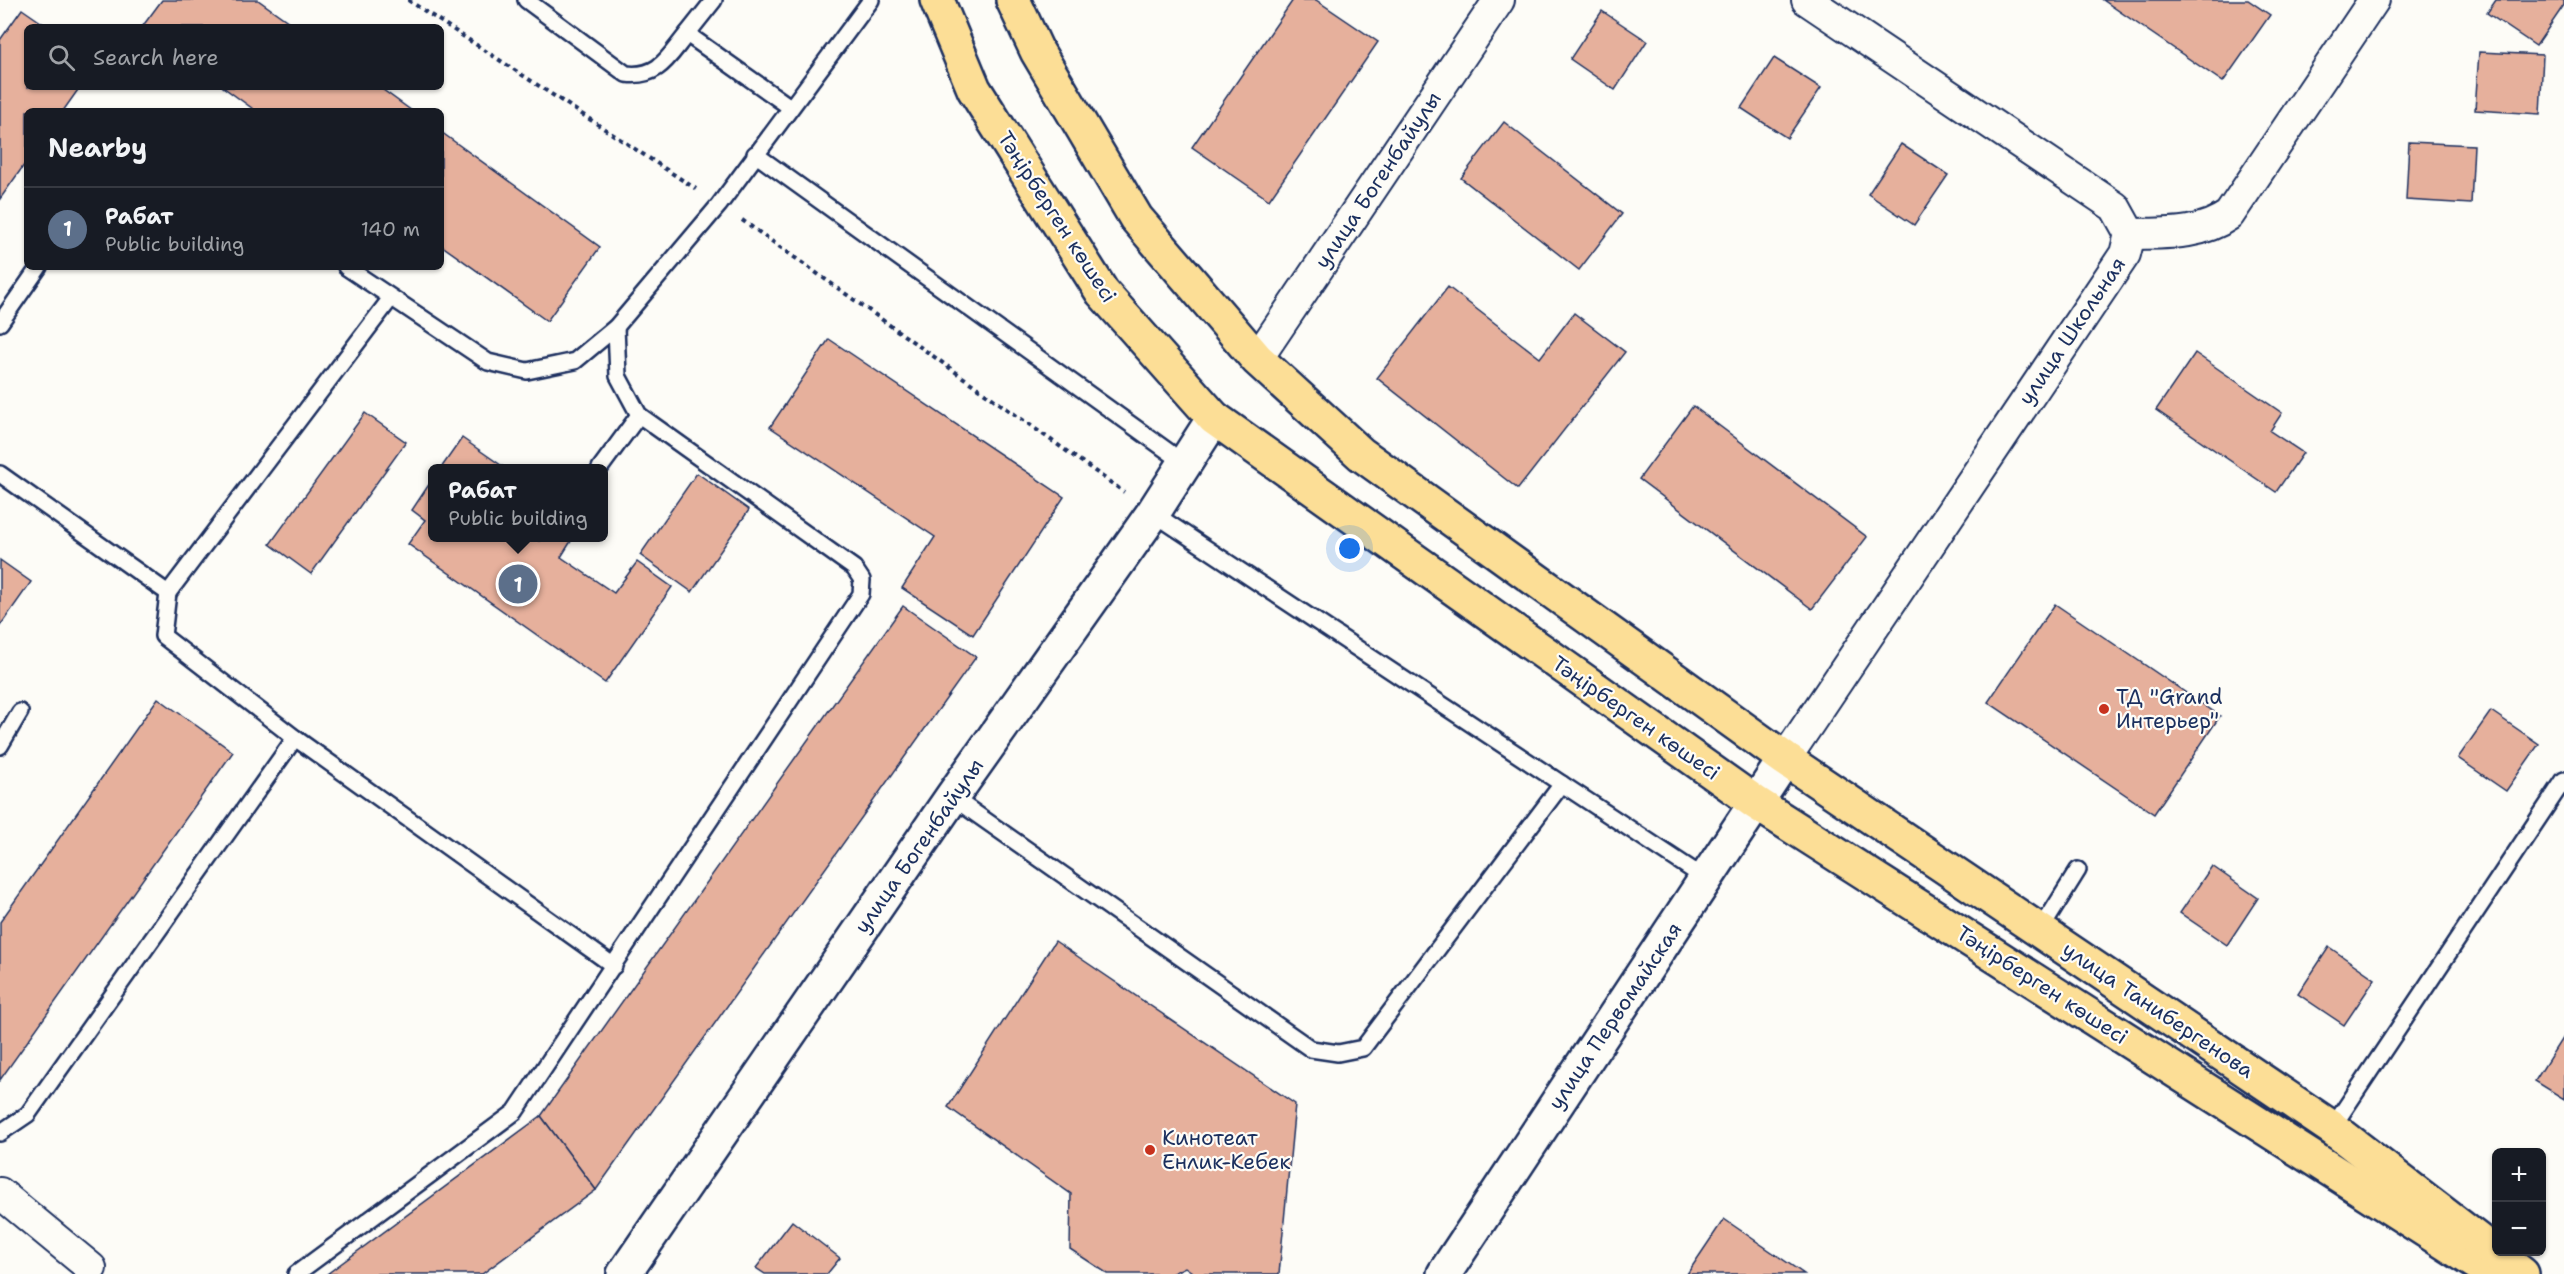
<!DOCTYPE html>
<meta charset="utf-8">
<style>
body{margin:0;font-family:"Shantell Sans",sans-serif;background:#242831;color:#f1f3f6}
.controls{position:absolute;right:18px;bottom:18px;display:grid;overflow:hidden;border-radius:9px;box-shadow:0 2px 4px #0004}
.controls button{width:54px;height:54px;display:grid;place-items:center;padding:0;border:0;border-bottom:2px solid #363941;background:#171b24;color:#f1f3f6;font:30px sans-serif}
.you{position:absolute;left:1350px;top:549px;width:21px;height:21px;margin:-15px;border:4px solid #fff;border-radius:50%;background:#1a73e8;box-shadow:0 0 0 9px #1a73e833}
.badge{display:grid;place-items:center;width:39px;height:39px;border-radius:50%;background:#0b8043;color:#fff;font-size:20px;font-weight:700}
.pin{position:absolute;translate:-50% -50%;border:3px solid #fff;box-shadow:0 2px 6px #0006}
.popup{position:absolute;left:428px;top:464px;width:180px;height:78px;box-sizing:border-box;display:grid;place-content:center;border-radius:9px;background:#171b24;filter:drop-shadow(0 2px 4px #0005);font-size:20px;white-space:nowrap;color:#9ea1a6}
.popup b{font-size:22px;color:#f1f3f6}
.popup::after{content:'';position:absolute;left:50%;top:100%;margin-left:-12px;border:12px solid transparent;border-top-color:#171b24}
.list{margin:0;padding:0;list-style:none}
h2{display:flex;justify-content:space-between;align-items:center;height:78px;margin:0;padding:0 24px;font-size:26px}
h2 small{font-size:20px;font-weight:400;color:#9ea1a6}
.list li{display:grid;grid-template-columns:39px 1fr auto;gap:18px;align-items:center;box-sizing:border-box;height:84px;padding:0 24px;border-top:2px solid #363941}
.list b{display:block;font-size:22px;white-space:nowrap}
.list p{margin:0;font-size:20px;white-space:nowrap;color:#9ea1a6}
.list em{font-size:20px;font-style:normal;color:#9ea1a6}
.icon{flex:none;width:33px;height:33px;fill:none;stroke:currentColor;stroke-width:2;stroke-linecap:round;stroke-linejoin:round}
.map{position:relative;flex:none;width:2564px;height:1274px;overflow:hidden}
.search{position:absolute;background:#171b24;box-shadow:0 2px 4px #0004;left:24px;top:24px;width:420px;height:66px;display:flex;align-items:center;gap:15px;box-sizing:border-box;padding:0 21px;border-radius:9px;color:#9ea1a6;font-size:22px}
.panel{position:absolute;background:#171b24;box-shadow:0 2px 4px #0004;left:24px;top:108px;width:420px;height:162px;border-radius:9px}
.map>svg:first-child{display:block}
.building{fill:#e6b09c;stroke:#1b2f5e;stroke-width:1.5}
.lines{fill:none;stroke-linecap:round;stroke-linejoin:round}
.lane-casing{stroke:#1b2f5e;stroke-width:20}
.street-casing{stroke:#1b2f5e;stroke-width:34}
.secondary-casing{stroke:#1b2f5e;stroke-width:38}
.primary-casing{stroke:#1b2f5e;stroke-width:38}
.path{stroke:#1b2f5e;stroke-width:4;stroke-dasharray:4.5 4.5;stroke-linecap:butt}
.lane{stroke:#fdfcf7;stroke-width:15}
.street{stroke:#fdfcf7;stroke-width:30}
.secondary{stroke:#fdfcf7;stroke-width:33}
.primary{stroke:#fcde96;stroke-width:33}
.poi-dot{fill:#c8321e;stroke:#fdfcf7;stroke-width:2}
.labels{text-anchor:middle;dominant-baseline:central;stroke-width:4.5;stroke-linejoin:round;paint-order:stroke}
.street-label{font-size:21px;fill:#1b2f5e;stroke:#fdfcf7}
.poi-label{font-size:21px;fill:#1b2f5e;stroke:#fdfcf7;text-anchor:start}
</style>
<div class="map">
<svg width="2564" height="1274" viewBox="0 0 2564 1274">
<rect width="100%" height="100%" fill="#fdfcf7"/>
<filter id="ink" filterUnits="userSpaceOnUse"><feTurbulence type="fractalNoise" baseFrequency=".0167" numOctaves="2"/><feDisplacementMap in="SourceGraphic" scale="12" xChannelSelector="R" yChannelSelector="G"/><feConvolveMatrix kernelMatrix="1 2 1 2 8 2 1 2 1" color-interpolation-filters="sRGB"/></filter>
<g filter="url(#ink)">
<g class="building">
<path d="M162 0H258L296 27H142Z"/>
<path d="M1293 0H1316L1378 42 1269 200 1192 147Z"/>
<path d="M2103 0H2248L2270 15 2223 82Z"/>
<path d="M2496 0H2564V5L2536 46 2487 13Z"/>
<path d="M22 9 48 27H27V87H80L63 111H27V161L0 199V40Z"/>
<path d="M1602 11 1647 41 1615 90 1570 59Z"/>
<path d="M2479 52 2543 55 2540 114 2475 110Z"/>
<path d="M1774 58 1821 88 1787 138 1741 108Z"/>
<path d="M223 87H379L412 111H256Z"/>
<path d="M1504 122 1622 214 1579 270 1461 178Z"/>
<path d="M441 132 600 247 547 321 441 245Z"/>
<path d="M2409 142 2474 145 2471 204 2406 200Z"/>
<path d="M1901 144 1948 175 1914 225 1868 194Z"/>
<path d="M1448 287 1540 358 1574 313 1625 352 1518 489 1377 378Z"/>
<path d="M829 339 1064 497 973 635 902 588 935 537 770 427Z"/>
<path d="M2195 353 2282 413 2270 431 2303 453 2276 492 2156 410Z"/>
<path d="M1693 406 1867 537 1812 609 1639 479Z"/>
<path d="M365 413 406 442 311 574 270 544Z"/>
<path d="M462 438 505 468H441Z"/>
<path d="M697 473 749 510 692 592 640 555Z"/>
<path d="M432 480V538H535L539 541 542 538H573L561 557 614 593 637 562 672 587 605 683 408 544 425 520 412 510Z"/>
<path d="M0 560 31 582 0 626Z"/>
<path d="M2055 604 2220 716 2154 814 1988 702Z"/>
<path d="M903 606 976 657 596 1190 541 1116Z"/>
<path d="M158 698 233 752 0 1080V922Z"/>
<path d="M2491 711 2539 744 2506 791 2458 758Z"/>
<path d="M2212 866 2258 898 2227 945 2180 913Z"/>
<path d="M1055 941 1295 1104 1279 1274H1195L1185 1267 1171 1274H1108L1070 1249 1071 1194 948 1107Z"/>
<path d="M2329 947 2375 979 2344 1025 2298 994Z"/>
<path d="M2564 1035V1099L2535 1081Z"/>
<path d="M541 1116 596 1190 482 1274H327Z"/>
<path d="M1724 1219 1804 1274H1687Z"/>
<path d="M792 1221 840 1258 827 1274H765L756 1268Z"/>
</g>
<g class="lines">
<defs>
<g id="lane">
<path d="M526 0 626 74C659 78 668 57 687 34"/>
<path d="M714 0 687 34 790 107"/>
<path d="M755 154 1183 462"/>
<path d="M346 267 488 362 527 371 575 361 616 327 719 205 871 0"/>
<path d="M0 323 39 267"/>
<path d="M600 468 639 415"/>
<path d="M0 474 168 593 163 636 295 738 614 966"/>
<path d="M1153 513 1562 784"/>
<path d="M168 593 391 298"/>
<path d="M0 746 20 712"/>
<path d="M952 797 1311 1049 1338 1053 1363 1048 1562 784 1706 879"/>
<path d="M2040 931 2078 870"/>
<path d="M2332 1128 2564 780"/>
<path d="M0 1133 28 1114 295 738"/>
<path d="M296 1274 515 1112 861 594 862 580 854 568 639 415 618 376 616 327"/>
</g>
<g id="street">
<path d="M2130 234C2166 233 2199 236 2229 215L2374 0"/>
<path d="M1257 359 1499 0"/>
<path d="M1785 759 2125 254 2130 234 2115 207 1807 0"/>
<path d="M0 1193 91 1268"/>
</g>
<g id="secondary">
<path d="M624 1274 952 797 1153 513 1214 418"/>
<path d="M1444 1274 1785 759"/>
</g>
<g id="primary">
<path d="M937 0 974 89 1102 292 1214 418 1756 803 2494 1274"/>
<path d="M1013 0 1037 51 1136 218 1257 359 1361 454 1785 759 2332 1128 2522 1274"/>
</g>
</defs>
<use href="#lane" class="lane-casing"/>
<use href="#street" class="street-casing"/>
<use href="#secondary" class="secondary-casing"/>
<use href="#primary" class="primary-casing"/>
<g class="path">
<path d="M408 0 696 189"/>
<path d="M742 220 1124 492"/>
</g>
<use href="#lane" class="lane"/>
<use href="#street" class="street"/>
<use href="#secondary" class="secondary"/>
<use href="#primary" class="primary"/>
</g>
</g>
<g class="poi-dot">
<circle cx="2104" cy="709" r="6"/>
<circle cx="1150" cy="1150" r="6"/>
</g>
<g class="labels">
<g class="street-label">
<text transform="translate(1378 180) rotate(-56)">улица Богенбайулы</text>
<text transform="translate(1057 217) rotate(57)">Тәңірберген көшесі</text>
<text transform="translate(2072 331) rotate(-56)">улица Школьная</text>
<text transform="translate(1636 718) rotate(35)">Тәңірберген көшесі</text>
<text transform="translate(919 846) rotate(-55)">улица Богенбайулы</text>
<text transform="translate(2042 985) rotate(33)">Тәңірберген көшесі</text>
<text transform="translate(2158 1010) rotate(34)">улица Танибергенова</text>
<text transform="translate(1615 1016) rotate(-56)">улица Первомайская</text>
</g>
<g class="poi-label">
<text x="2116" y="697">ТД "Grand<tspan x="2116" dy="24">Интерьер"</tspan></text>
<text x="1162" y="1138">Кинотеат<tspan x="1162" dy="24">Енлик-Кебек</tspan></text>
</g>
</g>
</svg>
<div class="controls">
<button>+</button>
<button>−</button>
</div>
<div class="you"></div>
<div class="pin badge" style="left:518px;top:584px;background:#5c6f8a">1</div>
<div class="popup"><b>Рабат</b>Public building</div>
<div class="search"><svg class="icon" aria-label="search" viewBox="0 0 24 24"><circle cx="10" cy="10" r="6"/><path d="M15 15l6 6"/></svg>Search here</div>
<section class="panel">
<h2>Nearby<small></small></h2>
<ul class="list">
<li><span class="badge" style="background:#5c6f8a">1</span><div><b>Рабат</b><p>Public building</p></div><em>140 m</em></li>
</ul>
</section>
</div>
